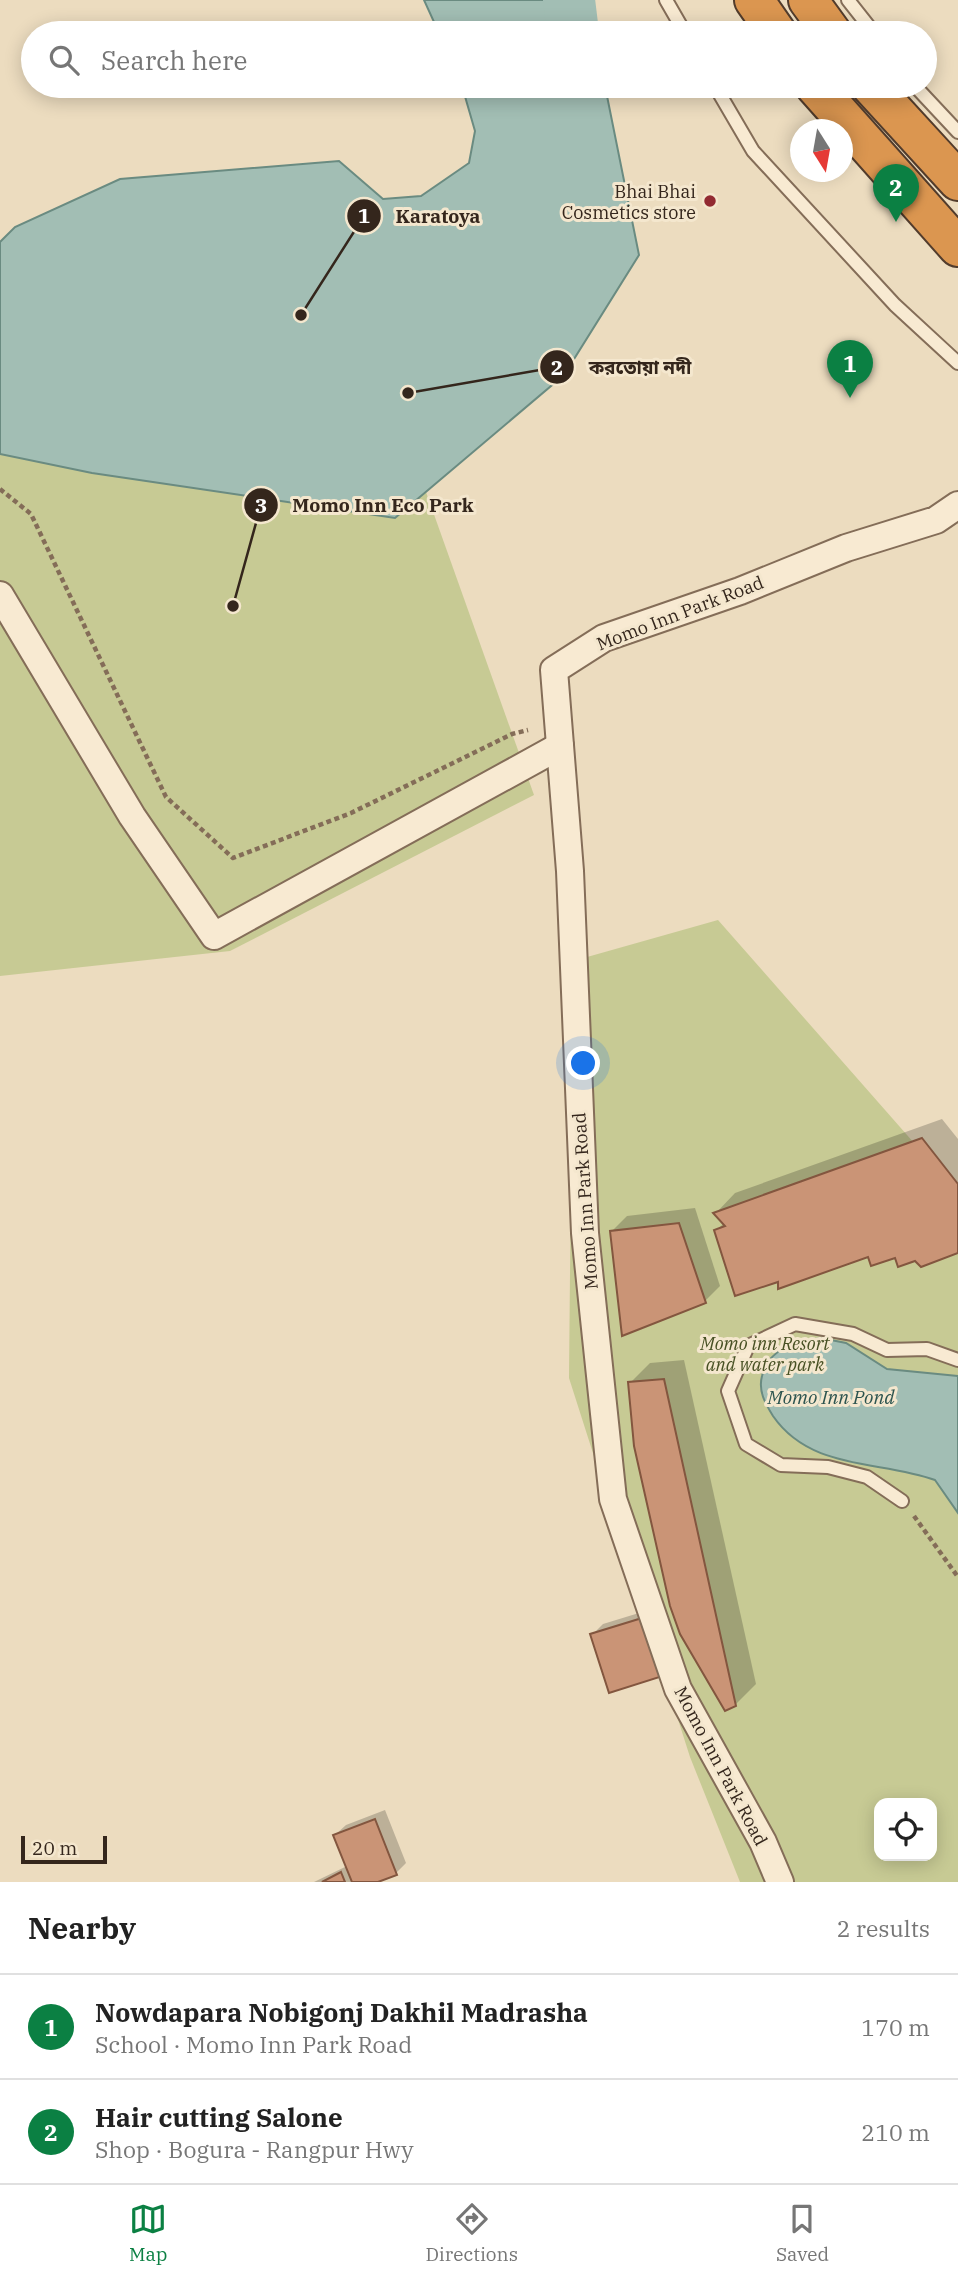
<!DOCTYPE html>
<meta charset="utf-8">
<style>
body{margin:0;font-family:"IBM Plex Serif","Noto Sans Bengali",serif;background:#f2f2f2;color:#222}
.controls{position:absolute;right:21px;bottom:21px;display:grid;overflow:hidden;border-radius:14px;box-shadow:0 4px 18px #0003}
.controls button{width:63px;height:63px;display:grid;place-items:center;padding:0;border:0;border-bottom:2px solid #e0e0e0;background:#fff;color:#222;font:35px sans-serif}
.compass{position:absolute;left:790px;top:119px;width:63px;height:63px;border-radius:50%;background:#fff;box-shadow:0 4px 18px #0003;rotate:169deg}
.scale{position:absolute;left:21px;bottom:18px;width:86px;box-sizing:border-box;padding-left:7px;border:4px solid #34261c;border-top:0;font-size:19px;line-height:24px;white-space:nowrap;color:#34261c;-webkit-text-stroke:5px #f4e7ce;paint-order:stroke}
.you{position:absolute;left:584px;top:1064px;width:24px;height:24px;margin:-18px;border:5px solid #fff;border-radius:50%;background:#1a73e8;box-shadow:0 0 0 10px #1a73e833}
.badge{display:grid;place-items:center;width:46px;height:46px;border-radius:50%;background:#0b8043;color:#fff;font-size:23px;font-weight:700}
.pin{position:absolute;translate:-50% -58px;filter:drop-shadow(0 2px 4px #0008)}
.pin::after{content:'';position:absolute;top:37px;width:24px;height:21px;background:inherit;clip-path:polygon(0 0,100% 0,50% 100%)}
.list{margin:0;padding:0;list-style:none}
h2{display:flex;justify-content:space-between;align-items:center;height:91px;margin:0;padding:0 28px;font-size:30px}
h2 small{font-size:23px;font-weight:400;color:#767676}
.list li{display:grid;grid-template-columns:46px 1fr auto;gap:21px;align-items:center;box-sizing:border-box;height:105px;padding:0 28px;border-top:2px solid #e0e0e0}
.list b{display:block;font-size:26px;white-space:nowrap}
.list p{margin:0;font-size:23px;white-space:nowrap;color:#767676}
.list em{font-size:23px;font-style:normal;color:#767676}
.icon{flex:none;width:38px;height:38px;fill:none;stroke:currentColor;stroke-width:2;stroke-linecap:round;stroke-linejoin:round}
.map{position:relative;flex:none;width:958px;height:1882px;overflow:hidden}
.search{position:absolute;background:#fff;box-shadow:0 4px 18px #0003;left:21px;right:21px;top:21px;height:77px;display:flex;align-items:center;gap:18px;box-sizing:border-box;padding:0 24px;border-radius:38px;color:#767676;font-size:26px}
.sheet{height:301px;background:#fff}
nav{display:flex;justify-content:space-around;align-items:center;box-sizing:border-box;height:98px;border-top:2px solid #e0e0e0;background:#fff;font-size:19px;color:#767676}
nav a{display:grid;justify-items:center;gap:4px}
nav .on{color:#0b8043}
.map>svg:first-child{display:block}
.green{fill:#c7ca94;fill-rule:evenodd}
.water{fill:#a2beb4;stroke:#6a8b81;stroke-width:2}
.shadow{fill:#0003}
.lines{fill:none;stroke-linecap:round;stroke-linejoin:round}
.river{stroke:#a2beb4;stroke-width:52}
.building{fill:#ca9476;stroke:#83563f;stroke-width:2}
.lane-casing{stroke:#846d58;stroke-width:16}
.street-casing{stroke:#846d58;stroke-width:30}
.highway-casing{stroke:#523c2c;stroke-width:42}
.path{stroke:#846d58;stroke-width:4.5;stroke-dasharray:5 3.5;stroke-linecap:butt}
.lane{stroke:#f8ead2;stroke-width:12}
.street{stroke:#f8ead2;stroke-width:26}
.highway{stroke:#db9650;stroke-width:38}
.poi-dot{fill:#922a31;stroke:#f4e7ce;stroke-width:2.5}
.labels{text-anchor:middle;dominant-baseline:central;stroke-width:6;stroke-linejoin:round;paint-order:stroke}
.poi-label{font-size:18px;fill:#34261c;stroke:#f4e7ce;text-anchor:end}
.street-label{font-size:18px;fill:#34261c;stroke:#f4e7ce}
.park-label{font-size:18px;font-style:italic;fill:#475023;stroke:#f4e7ce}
.water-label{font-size:19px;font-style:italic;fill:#2c544f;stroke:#f4e7ce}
.leader{fill:none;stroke:#34261c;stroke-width:2.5}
.callout-dot{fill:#34261c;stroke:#f4e7ce;stroke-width:2.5}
.mark-label{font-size:21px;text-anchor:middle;font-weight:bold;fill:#fff}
.callout-label{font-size:19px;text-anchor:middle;font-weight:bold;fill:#34261c;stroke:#f4e7ce;stroke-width:6;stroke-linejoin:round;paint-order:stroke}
</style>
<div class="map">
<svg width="958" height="1882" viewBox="0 0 958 1882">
<rect width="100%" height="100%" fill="#ecdcbf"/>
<g class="green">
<path d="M0 433 421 478 534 795 230 951 0 976Z"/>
<path d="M718 920 958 1193V1882H740L690 1757 569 1378 573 961ZM879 1803H932V1856H879Z"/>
</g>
<g class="water">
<path d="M424 0H569L571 20 581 33H439Z"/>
<path d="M462 86H605L639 255 564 375 395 518 92 473 0 454V242L15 227 120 179 339 161 383 199 421 196 469 163 475 131Z"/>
<path d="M821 1338 846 1343 887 1369 958 1376V1513L935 1480C880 1460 811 1471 773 1416 765 1403 758 1391 762 1376 769 1347 795 1343 821 1338Z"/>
</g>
<g class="shadow">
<path d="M942 1119 958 1139V1251L915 1259 869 1255 780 1279 716 1231 724 1223 716 1213 735 1193Z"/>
<path d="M695 1208 720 1286 705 1301 612 1231 627 1216Z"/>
<path d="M684 1360 756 1684 735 1705 630 1383 650 1363Z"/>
<path d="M652 1609 659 1634 592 1635 603 1624Z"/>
<path d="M385 1810 406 1863 396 1873 373 1882H314L347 1866 335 1835 346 1825Z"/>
</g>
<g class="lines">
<path class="river" d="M569 0 573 33"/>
</g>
<g class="building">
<path d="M922 1138 958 1184V1253L921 1267 915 1261 898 1267 895 1258 871 1266 868 1257 778 1289V1282L735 1296 714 1230 725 1226 713 1213Z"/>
<path d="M679 1223 706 1303 622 1336 610 1231Z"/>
<path d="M664 1379 736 1706 725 1711 680 1634 670 1606 634 1446 628 1382Z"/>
<path d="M642 1618 666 1675 609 1693 590 1634Z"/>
<path d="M375 1819 397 1875 378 1882H352L333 1835Z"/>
<path d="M341 1872 345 1882H322Z"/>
</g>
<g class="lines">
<defs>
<g id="lane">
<path d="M666 0 685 33"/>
<path d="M848 0 874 33"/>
<path d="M715 86 753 151 895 305 958 363"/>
<path d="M915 86 958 132"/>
<path d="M902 1501 867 1477 828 1467 781 1465 746 1444 728 1391 748 1346 795 1324 853 1334 887 1350 927 1349 958 1360"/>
</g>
<g id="street">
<path d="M0 595 132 816 214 936 560 746"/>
<path d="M780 1882 763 1842 678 1689 613 1499 585 1233 570 871 554 670 604 638 740 591 846 548 936 520 958 505"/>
</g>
<g id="highway">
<path d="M754 0 777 33"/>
<path d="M808 0 832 33"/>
<path d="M815 86 958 247"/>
<path d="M871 86 958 181"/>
</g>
</defs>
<use href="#lane" class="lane-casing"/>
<use href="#street" class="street-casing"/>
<use href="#highway" class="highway-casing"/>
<g class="path">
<path d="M0 489 31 514 166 797 233 858 351 813 512 734 528 730"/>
<path d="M914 1516 958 1577"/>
</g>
<use href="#lane" class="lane"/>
<use href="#street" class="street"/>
<use href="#highway" class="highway"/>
</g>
<circle class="poi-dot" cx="710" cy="201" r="7"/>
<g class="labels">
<g class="poi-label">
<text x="696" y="191">Bhai Bhai<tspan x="696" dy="21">Cosmetics store</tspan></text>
</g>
<g class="street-label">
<text transform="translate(680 613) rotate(-21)">Momo Inn Park Road</text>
<text transform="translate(585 1201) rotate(-94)">Momo Inn Park Road</text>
<text transform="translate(721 1766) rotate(62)">Momo Inn Park Road</text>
</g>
<g class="park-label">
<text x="765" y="1343">Momo inn Resort<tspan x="765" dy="21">and water park</tspan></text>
</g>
<g class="water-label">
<text x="831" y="1397">Momo Inn Pond</text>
</g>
</g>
<path class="leader" d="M301 315L364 216M408 393L557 367M233 606L261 505"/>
<g class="callout-dot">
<circle cx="301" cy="315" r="7"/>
<circle cx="408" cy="393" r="7"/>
<circle cx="233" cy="606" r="7"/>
<circle cx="364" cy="216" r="18"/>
<circle cx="557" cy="367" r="18"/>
<circle cx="261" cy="505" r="18"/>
</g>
<g class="mark-label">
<text x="364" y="223">1</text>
<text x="557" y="375">2</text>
<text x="261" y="513">3</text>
</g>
<g class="callout-label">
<text x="438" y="223">Karatoya</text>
<text x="640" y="374">করতোয়া নদী</text>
<text x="383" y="512">Momo Inn Eco Park</text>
</g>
</svg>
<div class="controls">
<button><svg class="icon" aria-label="locate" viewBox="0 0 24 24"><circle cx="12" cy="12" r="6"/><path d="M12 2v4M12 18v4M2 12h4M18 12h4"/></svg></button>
</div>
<svg class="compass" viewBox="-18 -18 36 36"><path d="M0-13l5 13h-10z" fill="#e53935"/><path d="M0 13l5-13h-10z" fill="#767676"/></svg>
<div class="scale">20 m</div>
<div class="you"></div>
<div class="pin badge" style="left:850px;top:398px">1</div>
<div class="pin badge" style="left:896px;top:222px">2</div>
<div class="search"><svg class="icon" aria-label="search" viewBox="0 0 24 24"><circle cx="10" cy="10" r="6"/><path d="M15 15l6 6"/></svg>Search here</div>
</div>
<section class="sheet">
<h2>Nearby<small>2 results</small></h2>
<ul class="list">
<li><span class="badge">1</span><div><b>Nowdapara Nobigonj Dakhil Madrasha</b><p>School · Momo Inn Park Road</p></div><em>170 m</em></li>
<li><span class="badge">2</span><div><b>Hair cutting Salone</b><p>Shop · Bogura - Rangpur Hwy</p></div><em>210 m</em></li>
</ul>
</section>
<nav>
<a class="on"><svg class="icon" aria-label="map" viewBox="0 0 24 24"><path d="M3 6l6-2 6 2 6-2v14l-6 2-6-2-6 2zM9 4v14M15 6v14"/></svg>Map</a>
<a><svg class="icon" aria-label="directions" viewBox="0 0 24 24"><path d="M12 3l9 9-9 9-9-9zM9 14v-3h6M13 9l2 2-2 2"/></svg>Directions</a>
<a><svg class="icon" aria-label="saved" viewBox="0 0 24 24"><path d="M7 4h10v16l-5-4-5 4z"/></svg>Saved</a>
</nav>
